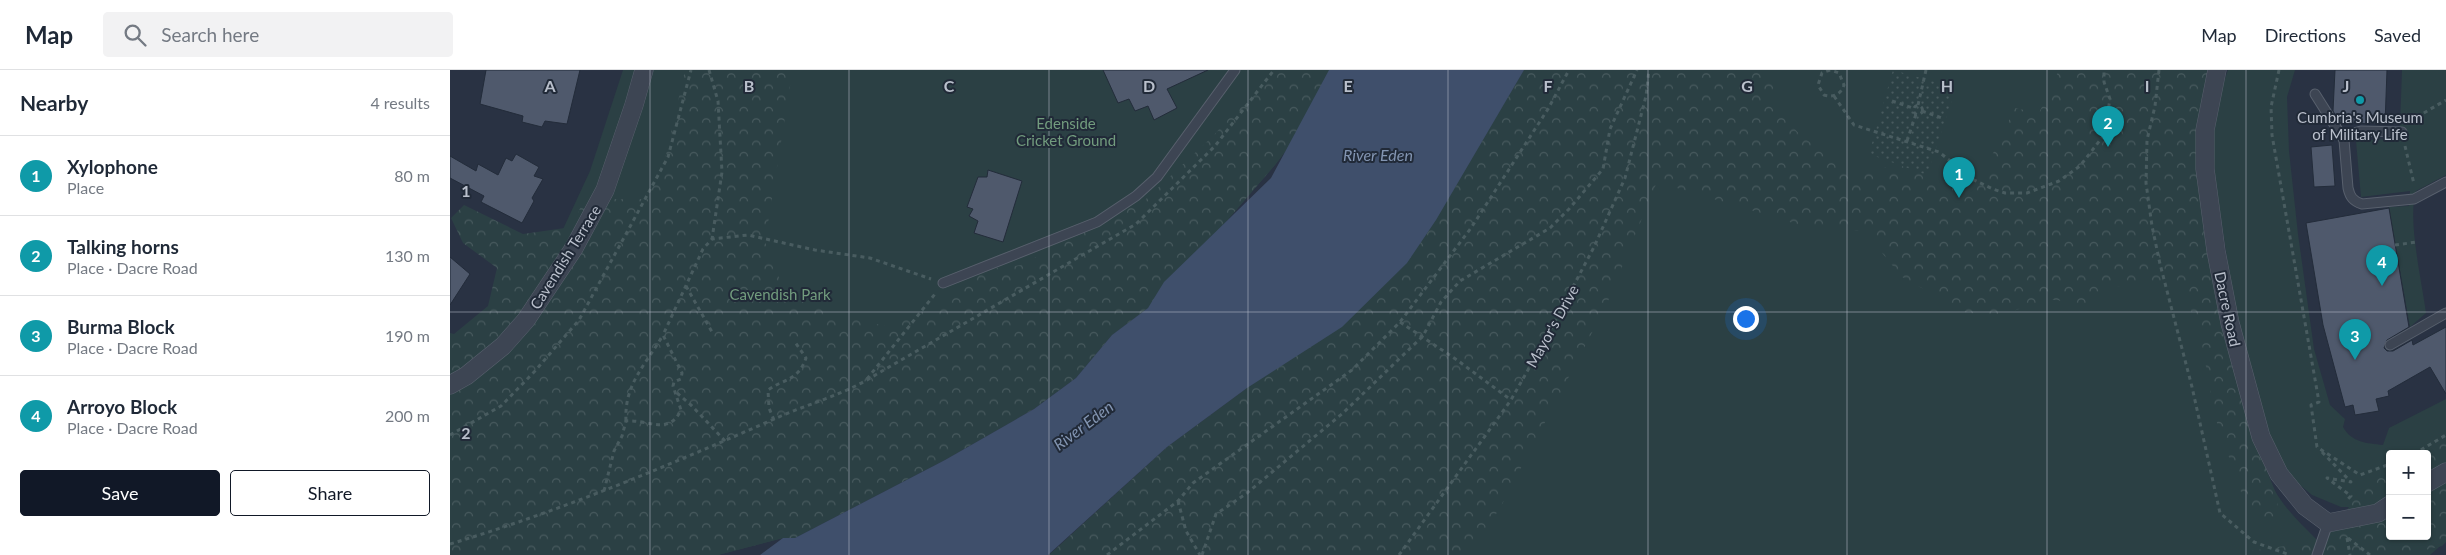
<!DOCTYPE html>
<meta charset="utf-8">
<style>
body{margin:0;font-family:Lato,sans-serif;background:#f2f2f3;color:#1f2937}
.controls{position:absolute;right:15px;bottom:15px;display:grid;overflow:hidden;border-radius:5px;box-shadow:0 1px 4px #0004}
.controls button{width:45px;height:45px;display:grid;place-items:center;padding:0;border:0;border-bottom:1px solid #e0e1e3;background:#fff;color:#1f2937;font:25px sans-serif}
.you{position:absolute;left:1295px;top:248px;width:18px;height:18px;margin:-12px;border:4px solid #fff;border-radius:50%;background:#1a73e8;box-shadow:0 0 0 8px #1a73e833}
.badge{display:grid;place-items:center;width:32px;height:32px;border-radius:50%;background:#111827;color:#fff;font-size:16px;font-weight:700}
.pin{position:absolute;translate:-50% -41px;filter:drop-shadow(0 1px 2px #0008)}
.pin::after{content:'';position:absolute;top:26px;width:18px;height:15px;background:inherit;clip-path:polygon(0 0,100% 0,50% 100%)}
.list{margin:0;padding:0;list-style:none}
h2{display:flex;justify-content:space-between;align-items:center;height:65px;margin:0;padding:0 20px;font-size:21px}
h2 small{font-size:16px;font-weight:400;color:#747a83}
.list li{display:grid;grid-template-columns:32px 1fr auto;gap:15px;align-items:center;box-sizing:border-box;height:80px;padding:0 20px;border-top:1px solid #e0e1e3}
.list b{display:block;font-size:19px;white-space:nowrap}
.list p{margin:0;font-size:16px;white-space:nowrap;color:#747a83}
.list em{font-size:16px;font-style:normal;color:#747a83}
.actions{display:flex;gap:10px;padding:15px 20px}
.actions a{flex:1;padding:11px 0;border:1px solid #111827;border-radius:5px;text-align:center;font-size:18px;color:#111827}
.actions .main{background:#111827;color:#fff}
.icon{flex:none;width:28px;height:28px;fill:none;stroke:currentColor;stroke-width:2;stroke-linecap:round;stroke-linejoin:round}
.map{position:relative;flex:none;width:1996px;height:485px;overflow:hidden}
header{display:flex;align-items:center;gap:30px;box-sizing:border-box;height:70px;padding:0 25px;background:#fff;border-bottom:1px solid #e0e1e3}
header strong{font-size:24px}
nav{display:flex;gap:28px;margin-inline-start:auto;font-size:18px}
.search{width:350px;height:45px;background:#f2f2f3;display:flex;align-items:center;gap:12px;box-sizing:border-box;padding:0 18px;border-radius:5px;color:#747a83;font-size:19px}
main{display:flex}
aside{flex:1;background:#fff}
.map>svg:first-child{display:block}
.green{fill:#2b4044;fill-rule:evenodd}
.forest{fill:url(#forest-crowns)}
.garden{fill:url(#garden-dots)}
.water{fill:#3f4f6b}
.building{fill:#4f596c;stroke:#232c3a}
.lines{fill:none;stroke-linecap:round;stroke-linejoin:round}
.lane-casing{stroke:#58606d;stroke-width:11}
.street-casing{stroke:#58606d;stroke-width:19}
.path{stroke:#495c60;stroke-width:3;stroke-dasharray:4 4;stroke-linecap:butt}
.lane{stroke:#3d4553;stroke-width:9}
.street{stroke:#3d4553;stroke-width:18}
.grid{fill:none;stroke:#bac0cc;stroke-width:1;stroke-opacity:0.55}
.culture-dot{fill:#0f9aa8;stroke:#212a38;stroke-width:2}
.labels{text-anchor:middle;dominant-baseline:central;stroke-width:4;stroke-linejoin:round;paint-order:stroke}
.poi-label{font-size:15px;fill:#bac0cc;stroke:#212a38}
.park-label{font-size:15px;fill:#729c7e;stroke:#212a38}
.street-label{font-size:15px;fill:#bac0cc;stroke:#212a38}
.water-label{font-size:16px;font-style:italic;fill:#8395b2;stroke:#212a38}
.grid-label{font-size:16px;text-anchor:middle;font-weight:bold;fill:#bac0cc;stroke:#212a38;stroke-width:4;stroke-linejoin:round;paint-order:stroke}
</style>
<header>
<strong>Map</strong>
<div class="search"><svg class="icon" aria-label="search" viewBox="0 0 24 24"><circle cx="10" cy="10" r="6"/><path d="M15 15l6 6"/></svg>Search here</div>
<nav><a>Map</a><a>Directions</a><a>Saved</a></nav>
</header>
<main>
<aside>
<h2>Nearby<small>4 results</small></h2>
<ul class="list">
<li><span class="badge" style="background:#0f9aa8">1</span><div><b>Xylophone</b><p>Place</p></div><em>80 m</em></li>
<li><span class="badge" style="background:#0f9aa8">2</span><div><b>Talking horns</b><p>Place · Dacre Road</p></div><em>130 m</em></li>
<li><span class="badge" style="background:#0f9aa8">3</span><div><b>Burma Block</b><p>Place · Dacre Road</p></div><em>190 m</em></li>
<li><span class="badge" style="background:#0f9aa8">4</span><div><b>Arroyo Block</b><p>Place · Dacre Road</p></div><em>200 m</em></li>
</ul>
<div class="actions"><a class="main">Save</a><a>Share</a></div>
</aside>
<div class="map">
<svg width="1996" height="485" viewBox="0 0 1996 485">
<defs>
<pattern id="forest-crowns" width="20" height="18" patternUnits="userSpaceOnUse" patternTransform="scale(1.25)"><rect width="20" height="18" fill="#2b4044"/><path d="M2 6a3 3 0 1 1 6 0M12 15a3 3 0 1 1 6 0" fill="none" stroke="#485a5e"/></pattern>
<pattern id="garden-dots" width="8" height="8" patternUnits="userSpaceOnUse" patternTransform="scale(1.25)"><rect width="8" height="8" fill="#2b4044"/><path d="M2 2h.1M6 6h.1" fill="none" stroke="#485a5e" stroke-width="1.8" stroke-linecap="round"/></pattern>
</defs>
<rect width="100%" height="100%" fill="#293243"/>
<g class="green">
<path d="M173 0H897L825 95 736 198 698 238 662 265 345 468H333L268 485H0L69 254 140 101Z"/>
<path d="M1074 0H1760C1757 13 1752 27 1750 41 1746 64 1751 107 1754 132 1764 222 1784 338 1824 419 1834 438 1853 456 1868 471L1889 456 1899 437H1891L1862 425 1838 405 1824 379 1786 246 1765 110 1763 67 1770 23 1778 0H1845L1837 27 1839 81 1848 164 1864 279 1880 335 1895 349 1893 357C1902 373 1917 373 1933 375L1939 358 1996 329V471L1980 485H599L797 318 957 193ZM1940 384H1977V466H1940Z"/>
<path d="M1952 0H1996V105L1966 121C1957 149 1972 212 1976 243L1960 257 1939 137 1959 136 1960 121 1911 127 1906 71 1953 68 1950 56Z"/>
</g>
<g class="forest">
<path d="M235 0H341L342 4 315 172 334 220 382 245 441 257 503 226 524 201 571 195 696 129 763 66 822 0H897L825 95 736 198 698 238 662 265 626 308 584 339 495 390 345 468H333L268 485H0V263L4 264 38 236 47 198 13 173 1 148 14 135 73 164 122 157 134 129H196L213 98Z"/>
<path d="M1074 0H1323L1321 2 1326 38 1352 67 1411 105 1447 94 1477 105 1510 122 1533 104 1565 38 1589 43 1609 0H1760L1749 42 1751 105 1760 184 1785 304 1801 361 1825 421 1830 449 1813 452 1799 445 1765 347 1751 269 1732 217 1679 214 1653 220 1636 234 1597 229 1555 244 1517 243 1452 207 1414 161 1353 156 1207 112 1156 236 1049 440 1015 485H599L717 377 797 318 986 150Z"/>
<path d="M1996 355V472L1992 476 1954 485H1724L1730 482H1794L1868 471 1889 456 1915 407 1940 394V466H1977V384H1960L1983 372Z"/>
</g>
<path class="garden" d="M1443 0 1506 18 1477 105 1419 84Z"/>
<path class="water" d="M879 0H1074L986 150 957 193 892 257 797 318 717 377 598 485H310L333 468H345L495 390 584 339 626 308 662 265 698 238 714 212 821 108Z"/>
<g class="building">
<path d="M36 0H130L117 54 95 51 92 57 72 52 73 46 30 34Z"/>
<path d="M653 0H758L717 19 727 38 704 50 698 36 685 41 679 29 668 33Z"/>
<path d="M1885 0H1937L1935 54 1890 53 1883 41Z"/>
<path d="M1882 75 1885 116 1864 117 1861 77Z"/>
<path d="M66 84 89 97 84 106 93 109 82 128 84 131 72 153 31 132 34 126 0 108V86L26 101 28 94 48 105 56 88 62 91Z"/>
<path d="M538 100 572 111 553 172 524 163 528 151 519 146 523 139 517 137 528 107H537Z"/>
<path d="M1939 138 1959 257 1937 270 1934 278 1937 281H1943L1962 270 1963 275 1996 257V324L1980 297 1938 321 1939 326 1926 329 1929 341 1905 345 1903 335 1895 337 1873 255 1856 153Z"/>
<path d="M0 187 20 204 0 235Z"/>
</g>
<g class="lines">
<defs>
<g id="lane">
<path d="M1865 24 1894 70"/>
<path d="M1952 62 1911 61 1896 65 1894 70 1898 118C1900 127 1903 131 1912 134L1964 129 1996 112"/>
<path d="M493 213 647 152 686 126 707 107 785 0"/>
<path d="M1940 275 1996 243"/>
<path d="M1867 485 1878 453"/>
</g>
<g id="street">
<path d="M1767 0 1755 60V99L1766 181 1780 253 1811 367 1829 404 1855 436 1878 453 1928 443 1940 435"/>
<path d="M0 315 16 306 53 276 76 250 124 178 155 120 184 35 194 0"/>
<path d="M1977 413 1996 402"/>
</g>
</defs>
<use href="#lane" class="lane-casing"/>
<use href="#street" class="street-casing"/>
<g class="path">
<path d="M259 0 268 31 272 102 262 169"/>
<path d="M1380 0 1372 3 1368 15 1374 25C1384 28 1391 24 1394 15L1389 3 1380 0"/>
<path d="M1709 0 1705 36 1697 70 1696 113 1702 156 1710 194 1742 317 1770 443 1804 472 1840 485"/>
<path d="M1829 0 1821 37 1822 65 1869 332 1861 335 1867 377 1910 405 1940 394"/>
<path d="M1384 26 1404 55 1489 82 1524 110 1543 119 1555 123H1577L1609 111 1630 96 1654 65 1660 29 1654 12V0"/>
<path d="M1442 31 1463 38"/>
<path d="M1468 35 1476 0"/>
<circle cx="1468" cy="40" r="4.5"/>
<path d="M1472 41 1492 48"/>
<path d="M1960 51 1996 30"/>
<path d="M1457 71 1466 44"/>
<path d="M1955 76 1964 114"/>
<path d="M1945 175 1967 172"/>
<path d="M236 216 262 262"/>
<path d="M950 252 1007 290 1061 330"/>
<path d="M417 309 485 224"/>
<path d="M227 323 242 336 276 372"/>
<path d="M324 350 319 338 318 320C335 308 348 311 356 288L345 272"/>
<path d="M176 351C174 314 195 296 213 265"/>
<path d="M0 365 51 336 85 301 129 250 218 87 241 0"/>
<path d="M1872 382 1901 412 1877 408 1901 426 1898 429"/>
<path d="M1964 384 1996 365"/>
<path d="M154 421 164 381 172 366 176 351C198 349 219 366 231 340L223 316 224 312 231 309 232 303 213 265 253 179 262 169 298 165 365 180 420 188 481 209"/>
<path d="M728 431 736 461 750 485"/>
<path d="M1897 468 1900 485"/>
<path d="M1898 468 1920 485"/>
<path d="M0 474C114 440 222 394 331 346 359 334 388 326 415 311L686 154 765 76 824 0"/>
<path d="M657 485 728 431 743 413 902 300 950 252 1021 158 1098 39 1119 0"/>
<path d="M752 485 766 444 797 423 893 343 973 266 991 232 1010 211 1100 158 1119 139 1153 99 1160 59 1187 0"/>
<path d="M949 485 1061 330 1097 266 1144 177 1175 108 1196 26 1199 0"/>
</g>
<use href="#lane" class="lane"/>
<use href="#street" class="street"/>
</g>
<path class="grid" d="M200 0V485M399 0V485M599 0V485M798 0V485M998 0V485M1198 0V485M1397 0V485M1597 0V485M1796 0V485M0 242H1996"/>
<circle class="culture-dot" cx="1910" cy="30" r="5"/>
<g class="labels">
<g class="poi-label">
<text x="1910" y="47">Cumbria's Museum<tspan x="1910" dy="17">of Military Life</tspan></text>
</g>
<g class="park-label">
<text x="616" y="53">Edenside<tspan x="616" dy="17">Cricket Ground</tspan></text>
<text x="330" y="224">Cavendish Park</text>
</g>
<g class="street-label">
<text transform="translate(115 187) rotate(-58)">Cavendish Terrace</text>
<text transform="translate(1778 239) rotate(78)">Dacre Road</text>
<text transform="translate(1102 256) rotate(-61)">Mayor's Drive</text>
</g>
<g class="water-label">
<text x="928" y="84">River Eden</text>
<text transform="translate(633 355) rotate(-37)">River Eden</text>
</g>
</g>
<g class="grid-label">
<text x="100" y="22">A</text>
<text x="299" y="22">B</text>
<text x="499" y="22">C</text>
<text x="699" y="22">D</text>
<text x="898" y="22">E</text>
<text x="1098" y="22">F</text>
<text x="1297" y="22">G</text>
<text x="1497" y="22">H</text>
<text x="1697" y="22">I</text>
<text x="1896" y="22">J</text>
<text x="16" y="127">1</text>
<text x="16" y="369">2</text>
</g>
</svg>
<div class="controls">
<button>+</button>
<button>−</button>
</div>
<div class="you"></div>
<div class="pin badge" style="left:1509px;top:128px;background:#0f9aa8">1</div>
<div class="pin badge" style="left:1658px;top:77px;background:#0f9aa8">2</div>
<div class="pin badge" style="left:1905px;top:290px;background:#0f9aa8">3</div>
<div class="pin badge" style="left:1932px;top:216px;background:#0f9aa8">4</div>
</div>
</main>
